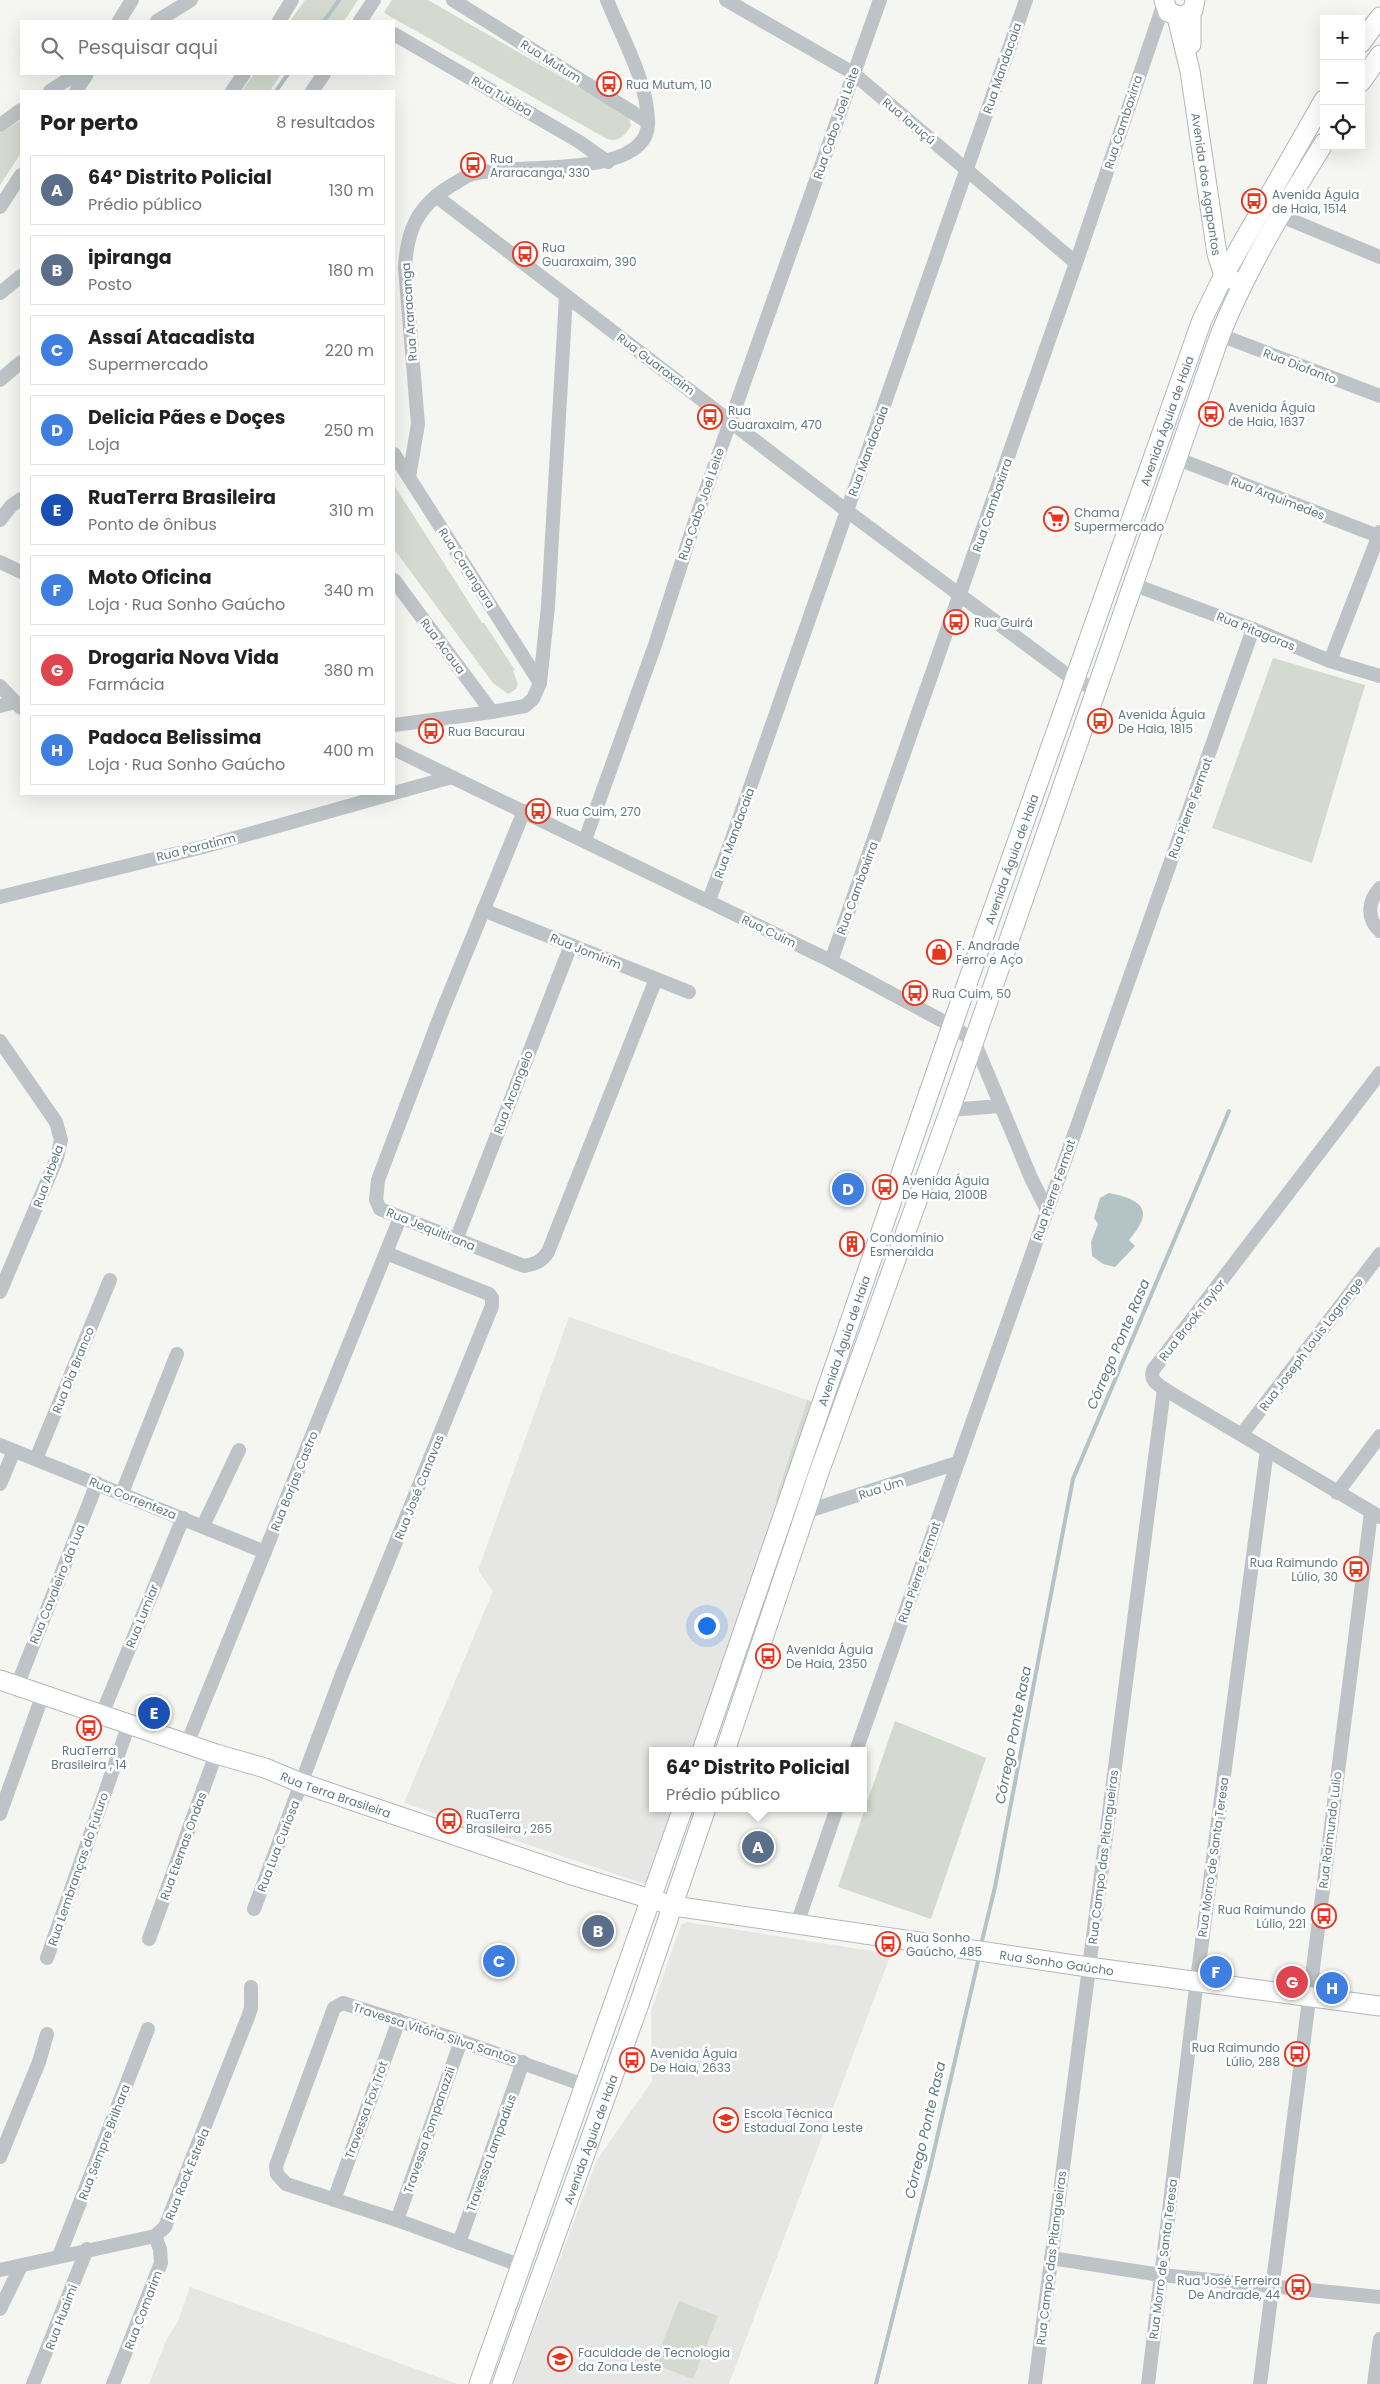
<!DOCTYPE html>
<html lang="pt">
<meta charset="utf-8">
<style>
body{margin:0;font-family:Poppins,sans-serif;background:#f6f6f6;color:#222}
.controls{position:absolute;right:15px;top:15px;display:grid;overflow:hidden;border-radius:0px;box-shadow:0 5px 20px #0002}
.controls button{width:45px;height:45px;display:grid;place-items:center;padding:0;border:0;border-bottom:1px solid #e0e0e0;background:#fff;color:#222;font:25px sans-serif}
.you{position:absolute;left:706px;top:1625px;width:18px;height:18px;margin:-12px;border:4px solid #fff;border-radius:50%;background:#1a73e8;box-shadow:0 0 0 8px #1a73e833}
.badge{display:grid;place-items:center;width:32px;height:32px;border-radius:50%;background:#111827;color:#fff;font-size:16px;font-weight:700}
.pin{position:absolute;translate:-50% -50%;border:2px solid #fff;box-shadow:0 1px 5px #0006}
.popup{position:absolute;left:649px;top:1747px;width:218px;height:65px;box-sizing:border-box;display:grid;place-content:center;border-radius:0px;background:#fff;filter:drop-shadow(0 1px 4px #0005);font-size:16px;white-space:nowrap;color:#767676}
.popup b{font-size:19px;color:#222}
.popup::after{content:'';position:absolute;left:50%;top:100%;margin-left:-10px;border:10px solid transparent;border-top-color:#fff}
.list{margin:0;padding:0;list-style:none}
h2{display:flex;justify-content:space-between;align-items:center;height:65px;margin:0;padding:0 20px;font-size:21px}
h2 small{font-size:16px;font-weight:400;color:#767676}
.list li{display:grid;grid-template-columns:32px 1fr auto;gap:15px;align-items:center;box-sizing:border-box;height:70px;margin:0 10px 10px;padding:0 10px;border:1px solid #e0e0e0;border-radius:0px}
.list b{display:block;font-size:19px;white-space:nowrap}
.list p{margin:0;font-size:16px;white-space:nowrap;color:#767676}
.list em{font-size:16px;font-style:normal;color:#767676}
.icon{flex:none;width:28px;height:28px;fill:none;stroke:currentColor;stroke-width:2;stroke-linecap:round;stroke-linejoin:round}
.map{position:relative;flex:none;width:1380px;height:2384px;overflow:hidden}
.search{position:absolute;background:#fff;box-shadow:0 5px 20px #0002;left:20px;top:20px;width:375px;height:55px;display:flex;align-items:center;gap:12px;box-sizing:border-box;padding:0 18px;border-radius:0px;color:#767676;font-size:19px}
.panel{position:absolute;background:#fff;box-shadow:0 5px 20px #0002;left:20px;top:90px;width:375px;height:705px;border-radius:0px}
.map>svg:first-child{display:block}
.built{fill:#e6e6e5}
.green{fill:#d5dad0}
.water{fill:#b4c4c6}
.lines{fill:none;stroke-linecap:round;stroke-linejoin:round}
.stream{stroke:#b4c4c6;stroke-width:4}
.secondary-casing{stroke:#b0b7ba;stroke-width:21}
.street{stroke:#bdc3c6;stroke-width:14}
.secondary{stroke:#fff;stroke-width:19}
.labels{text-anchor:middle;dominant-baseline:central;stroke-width:5;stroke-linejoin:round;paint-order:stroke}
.street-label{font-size:12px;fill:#637983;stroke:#fff}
.poi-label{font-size:12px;fill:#637983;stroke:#fff;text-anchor:start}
.water-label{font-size:14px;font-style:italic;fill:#5f7b80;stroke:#fff}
</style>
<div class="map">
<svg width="1380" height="2384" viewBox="0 0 1380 2384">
<rect width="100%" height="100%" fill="#f5f5f1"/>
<g class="built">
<path d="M569 1317 807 1400 775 1500 779 1502 693 1751H653V1808H673L645 1884 404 1803 493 1591 479 1572V1568Z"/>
<path d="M687 1922 891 1954 729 2384H513L597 2160 652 2081 651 2011 681 1925Z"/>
<path d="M190 2287 457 2384H149L166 2341 178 2321Z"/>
</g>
<g class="green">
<path d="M305 0H358L344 21H290Z"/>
<path d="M392 0H428L629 116 631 126C625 135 618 143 607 139L386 14 384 12Z"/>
<path d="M254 74H281L270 91H242Z"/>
<path d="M21 120V153L0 185V133Z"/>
<path d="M394 485 482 623H484L515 670 513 671 518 684 516 689 508 694 493 683 394 549Z"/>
<path d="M1273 658 1365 685 1312 863 1212 828Z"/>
<path d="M807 1400 814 1402 779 1502 775 1501Z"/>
<path d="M895 1721 986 1758 931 1919 838 1887Z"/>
<path d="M679 2301 718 2316 693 2379 654 2364Z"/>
</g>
<path class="water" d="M1109 1193C1143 1200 1155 1210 1129 1240L1135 1246 1115 1267 1103 1264 1092 1256 1091 1242 1098 1224 1094 1218 1100 1198Z"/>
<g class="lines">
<g class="stream">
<path d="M324 21 339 0"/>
<path d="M276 91 288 74"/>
<path d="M981 1945 995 1887 1073 1479 1229 1111"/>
<path d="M876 2384 930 2168 979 1957"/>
</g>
<defs>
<g id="secondary">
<path d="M1164 0 1168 12 1182 17 1193 10 1195 0"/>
<path id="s1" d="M1177 17 1190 71 1217 254 1224 275 1231 279"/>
<path d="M1361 43 1380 17"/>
<path d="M1191 44V13"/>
<path d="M1361 82 1380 55"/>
<path id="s2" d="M0 1680 216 1754 265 1768 301 1783 575 1876 674 1906 1088 1967 1380 2006"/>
<path id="s3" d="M702 1751 952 1026 1202 320 1224 275 1324 100"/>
<path d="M725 1751 818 1475 952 1104 1220 335C1247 268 1286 204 1324 143"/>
<path d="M479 2384 683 1808"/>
<path id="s4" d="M502 2384 639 2004 706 1808"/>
</g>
</defs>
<use href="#secondary" class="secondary-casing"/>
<g class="street">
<path d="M453 0 648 122"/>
<path d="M726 0 853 73 1076 263"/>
<path d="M119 21 132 0"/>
<path d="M157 21 191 0"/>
<path d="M279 21 292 0"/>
<path d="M360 21 374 0"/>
<path d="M394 34 578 141 608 162"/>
<path d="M50 91 76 74"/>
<path d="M76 91 87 74"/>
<path d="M232 91 244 74"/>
<path d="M312 91 324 74"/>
<path d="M0 125 21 110"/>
<path d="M436 196 847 511 1074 680 1096 689"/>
<path d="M0 207 21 175"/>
<path d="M1281 216 1380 257"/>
<path d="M0 293 21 276"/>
<path d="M1220 335 1380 396"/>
<path d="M0 380 21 362"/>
<path d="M394 454 540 683"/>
<path d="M1178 459 1378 536"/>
<path d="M409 477 418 424 405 268C407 230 417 207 450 186 457 183 463 177 470 175 508 161 651 182 648 121 647 80 622 38 607 0"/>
<path d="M0 520 11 506 21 499"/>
<path d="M0 562 21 572"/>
<path d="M394 580 492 712"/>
<path d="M1132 584 1253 629 1330 661 1380 676"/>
<path d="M1330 661 1380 532"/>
<path d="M0 686 21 708"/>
<path d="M0 706 15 702"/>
<path d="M394 725 492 712 525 706 533 699 540 683 548 606 566 296"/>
<path d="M394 749 831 961 952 1026 974 1041 1031 1178 1047 1210"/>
<path d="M394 793 452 777"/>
<path d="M524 811 441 1014 378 1180 376 1200 380 1209 524 1266C536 1264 542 1261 548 1252L656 979"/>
<path d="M585 840 655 645 696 518 880 0"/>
<path d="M1380 888C1368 901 1366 918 1380 931"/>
<path d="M0 897 203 847 391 794"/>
<path d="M709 900 733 836 1026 0"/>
<path d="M483 910 689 992"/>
<path d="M831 961 1076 263 1164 3"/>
<path d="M0 1041 56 1122 61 1140 57 1158 0 1292"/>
<path d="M1380 1073 1153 1370C1150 1380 1156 1383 1164 1389L1380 1517"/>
<path d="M950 1110 1000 1106"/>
<path d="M456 1240 571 945"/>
<path d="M1242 1434 1380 1254"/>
<path d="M0 1445 265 1552"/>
<path d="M36 1459 110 1280"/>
<path d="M0 1484 14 1451"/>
<path d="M122 1493 177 1354"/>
<path d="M1337 1493 1380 1436"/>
<path d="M805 1512 957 1463"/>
<path d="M203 1526 239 1450"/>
<path d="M17 1686 97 1483"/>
<path d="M102 1714 183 1518"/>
<path d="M187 1744 400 1218"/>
<path d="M856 1751 1253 629"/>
<path d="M0 1814 43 1694"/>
<path d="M254 1909 341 1677 492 1306V1298L489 1294 386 1253"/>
<path d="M797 1924 837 1808"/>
<path d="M149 1939 216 1754"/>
<path d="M47 1958 129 1724"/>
<path d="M0 2157 39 2062 47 2034"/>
<path d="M334 2200 399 2020"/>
<path d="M397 2220 461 2041"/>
<path d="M459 2243 523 2062"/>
<path d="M59 2256 148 2029"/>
<path d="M1051 2258 1161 2275 1380 2297"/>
<path d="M522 2266 397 2220 286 2184 277 2174 276 2166 334 2008 343 2003 461 2041 584 2085"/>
<path d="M0 2270 155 2236 165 2227 248 2017 251 2008V1987"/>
<path d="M0 2309 21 2266"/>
<path d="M33 2384 87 2249"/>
<path d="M113 2384 161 2263 160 2249 155 2236"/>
<path d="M1035 2384 1164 1389"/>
<path d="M1148 2384 1197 1980 1267 1450"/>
<path d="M1260 2384 1371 1513"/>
<path d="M1374 2384 1380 2339"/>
</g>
<use href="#secondary" class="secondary"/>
</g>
<defs>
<symbol id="bus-ring" viewBox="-11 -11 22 22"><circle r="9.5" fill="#fff" stroke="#e63620" stroke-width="1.5"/><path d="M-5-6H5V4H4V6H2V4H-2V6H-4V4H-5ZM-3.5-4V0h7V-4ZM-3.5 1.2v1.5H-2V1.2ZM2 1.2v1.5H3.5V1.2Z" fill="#e63620"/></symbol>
<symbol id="supermarket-ring" viewBox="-11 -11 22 22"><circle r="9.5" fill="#fff" stroke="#e63620" stroke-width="1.5"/><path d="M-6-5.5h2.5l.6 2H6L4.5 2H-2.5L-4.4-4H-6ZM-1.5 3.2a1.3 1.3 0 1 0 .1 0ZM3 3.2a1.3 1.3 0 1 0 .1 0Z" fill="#e63620"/></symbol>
<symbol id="shop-ring" viewBox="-11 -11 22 22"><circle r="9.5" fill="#fff" stroke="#e63620" stroke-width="1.5"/><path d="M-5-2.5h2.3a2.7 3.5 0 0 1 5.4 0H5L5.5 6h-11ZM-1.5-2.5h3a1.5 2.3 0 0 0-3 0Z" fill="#e63620"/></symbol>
<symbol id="building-ring" viewBox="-11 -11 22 22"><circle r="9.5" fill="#fff" stroke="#e63620" stroke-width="1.5"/><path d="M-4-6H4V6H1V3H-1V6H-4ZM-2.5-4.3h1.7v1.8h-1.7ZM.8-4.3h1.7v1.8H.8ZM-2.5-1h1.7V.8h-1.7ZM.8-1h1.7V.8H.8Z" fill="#e63620"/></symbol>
<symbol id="university-ring" viewBox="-11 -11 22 22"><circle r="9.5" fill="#fff" stroke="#e63620" stroke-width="1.5"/><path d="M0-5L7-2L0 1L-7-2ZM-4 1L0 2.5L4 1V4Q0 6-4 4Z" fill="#e63620"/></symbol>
</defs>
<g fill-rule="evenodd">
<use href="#bus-ring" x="595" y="70" width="28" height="28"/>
<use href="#bus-ring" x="459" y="151" width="28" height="28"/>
<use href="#bus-ring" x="1240" y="187" width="28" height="28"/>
<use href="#bus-ring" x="511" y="240" width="28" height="28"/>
<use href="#bus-ring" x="1197" y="400" width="28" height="28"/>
<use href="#bus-ring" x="696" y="403" width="28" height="28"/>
<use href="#supermarket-ring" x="1042" y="505" width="28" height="28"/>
<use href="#bus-ring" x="942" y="608" width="28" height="28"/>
<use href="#bus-ring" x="1086" y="707" width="28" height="28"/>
<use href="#bus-ring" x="417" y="717" width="28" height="28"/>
<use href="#bus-ring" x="524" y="797" width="28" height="28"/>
<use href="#shop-ring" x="925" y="938" width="28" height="28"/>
<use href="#bus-ring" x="901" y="979" width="28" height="28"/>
<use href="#bus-ring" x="871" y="1173" width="28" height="28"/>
<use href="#building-ring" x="838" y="1230" width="28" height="28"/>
<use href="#bus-ring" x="1342" y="1555" width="28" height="28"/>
<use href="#bus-ring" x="754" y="1642" width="28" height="28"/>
<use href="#bus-ring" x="75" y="1714" width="28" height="28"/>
<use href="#bus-ring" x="435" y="1807" width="28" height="28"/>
<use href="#bus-ring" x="1310" y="1902" width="28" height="28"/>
<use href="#bus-ring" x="874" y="1930" width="28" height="28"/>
<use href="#bus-ring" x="1283" y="2040" width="28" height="28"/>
<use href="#bus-ring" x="618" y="2046" width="28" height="28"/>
<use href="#university-ring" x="712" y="2106" width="28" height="28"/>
<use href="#bus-ring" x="1284" y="2273" width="28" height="28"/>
<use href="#university-ring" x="546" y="2345" width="28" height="28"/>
</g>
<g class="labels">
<g class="street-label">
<text transform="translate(551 61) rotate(32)">Rua Mutum</text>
<text transform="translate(1002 68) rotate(-71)">Rua Mandacaia</text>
<text transform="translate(502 96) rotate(30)">Rua Tubiba</text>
<text transform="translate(909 121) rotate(40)">Rua Iaruçú</text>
<text transform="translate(1123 122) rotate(-72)">Rua Cambaxirra</text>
<text transform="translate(836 123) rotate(-71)">Rua Cabo Joel Leite</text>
<text stroke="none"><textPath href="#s1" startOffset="170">Avenida dos Agapantos</textPath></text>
<text transform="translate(409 312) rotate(-94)">Rua Araracanga</text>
<text transform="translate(656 364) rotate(37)">Rua Guaraxaim</text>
<text transform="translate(1300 366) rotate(21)">Rua Diofanto</text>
<text stroke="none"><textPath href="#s3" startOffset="1409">Avenida Águia de Haia</textPath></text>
<text transform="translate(868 451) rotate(-70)">Rua Mandacaia</text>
<text transform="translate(1278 498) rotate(21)">Rua Arquimedes</text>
<text transform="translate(701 504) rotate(-71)">Rua Cabo Joel Leite</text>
<text transform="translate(992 505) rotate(-71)">Rua Cambaxirra</text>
<text transform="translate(467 568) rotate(57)">Rua Carangara</text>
<text transform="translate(1256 631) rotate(22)">Rua Pitagoras</text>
<text transform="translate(443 646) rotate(53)">Rua Acaua</text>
<text transform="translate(1190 808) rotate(-70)">Rua Pierre Fermat</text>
<text transform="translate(734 833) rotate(-70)">Rua Mandacaia</text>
<text transform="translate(196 847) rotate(-14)">Rua Paratinm</text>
<text stroke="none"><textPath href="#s3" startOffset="944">Avenida Águia de Haia</textPath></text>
<text transform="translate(857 888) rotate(-70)">Rua Cambaxirra</text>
<text transform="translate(769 931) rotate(26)">Rua Cuim</text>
<text transform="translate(586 951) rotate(22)">Rua Jomirim</text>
<text transform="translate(513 1092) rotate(-69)">Rua Arcangelo</text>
<text transform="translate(48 1176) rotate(-70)">Rua Arbela</text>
<text transform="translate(1054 1190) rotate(-71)">Rua Pierre Fermat</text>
<text transform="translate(431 1229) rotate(22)">Rua Jequitirana</text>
<text transform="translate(1192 1320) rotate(-52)">Rua Brook Taylor</text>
<text stroke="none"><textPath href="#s3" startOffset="434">Avenida Águia de Haia</textPath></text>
<text transform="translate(1311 1344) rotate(-53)">Rua Joseph Louis Lagrange</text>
<text transform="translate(73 1370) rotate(-68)">Rua Dia Branco</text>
<text transform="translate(294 1481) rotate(-68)">Rua Borjas Castro</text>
<text transform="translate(419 1487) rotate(-68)">Rua José Canavas</text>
<text transform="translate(881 1488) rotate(-18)">Rua Um</text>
<text transform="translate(133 1498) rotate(22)">Rua Correnteza</text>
<text transform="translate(919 1572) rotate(-71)">Rua Pierre Fermat</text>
<text transform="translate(57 1584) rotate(-68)">Rua Cavaleiro da Lua</text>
<text transform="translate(142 1616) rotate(-68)">Rua Lumiar</text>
<text stroke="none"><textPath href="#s2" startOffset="355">Rua Terra Brasileira</textPath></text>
<text transform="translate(1330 1830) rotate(-83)">Rua Raimundo Lulio</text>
<text transform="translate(183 1846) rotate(-70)">Rua Eternas Ondas</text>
<text transform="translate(278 1846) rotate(-69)">Rua Lua Curiosa</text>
<text transform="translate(1103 1857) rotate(-83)">Rua Campo das Pitangueiras</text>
<text transform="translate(1213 1857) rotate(-82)">Rua Morro de Santa Teresa</text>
<text transform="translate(78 1869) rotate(-71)">Rua Lembranças do Futuro</text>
<text stroke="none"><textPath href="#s2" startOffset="1098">Rua Sonho Gaúcho</textPath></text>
<text transform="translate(435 2033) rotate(18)">Travessa Vitória Silva Santos</text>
<text transform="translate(366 2110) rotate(-70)">Travessa Fox Trot</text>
<text transform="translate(429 2130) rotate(-71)">Travessa Pompanazzii</text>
<text stroke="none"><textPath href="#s4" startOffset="260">Avenida Águia de Haia</textPath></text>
<text transform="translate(104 2142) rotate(-69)">Rua Sempre Brilhara</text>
<text transform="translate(491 2153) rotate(-70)">Travessa Lampadius</text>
<text transform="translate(187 2174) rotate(-68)">Rua Rock Estrela</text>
<text transform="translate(1051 2258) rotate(-83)">Rua Campo das Pitangueiras</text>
<text transform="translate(1163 2259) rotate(-83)">Rua Morro de Santa Teresa</text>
<text transform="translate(143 2310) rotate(-69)">Rua Comarim</text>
<text transform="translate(61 2317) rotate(-69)">Rua Huaimi</text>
</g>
<g class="poi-label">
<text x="626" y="84">Rua Mutum, 10</text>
<text x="490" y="158">Rua<tspan x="490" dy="14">Araracanga, 330</tspan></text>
<text x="1272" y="194">Avenida Águia<tspan x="1272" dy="14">de Haia, 1514</tspan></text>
<text x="542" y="247">Rua<tspan x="542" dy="14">Guaraxaim, 390</tspan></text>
<text x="1228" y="407">Avenida Águia<tspan x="1228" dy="14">de Haia, 1637</tspan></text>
<text x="728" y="410">Rua<tspan x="728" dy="14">Guaraxaim, 470</tspan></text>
<text x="1074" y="512">Chama<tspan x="1074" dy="14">Supermercado</tspan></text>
<text x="974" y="622">Rua Guirá</text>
<text x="1118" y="714">Avenida Águia<tspan x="1118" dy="14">De Haia, 1815</tspan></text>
<text x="448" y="731">Rua Bacurau</text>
<text x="556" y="811">Rua Cuim, 270</text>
<text x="956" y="945">F. Andrade<tspan x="956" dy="14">Ferro e Aço</tspan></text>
<text x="932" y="993">Rua Cuim, 50</text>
<text x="902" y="1180">Avenida Águia<tspan x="902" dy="14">De Haia, 2100B</tspan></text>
<text x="870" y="1237">Condomínio<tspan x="870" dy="14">Esmeralda</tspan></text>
<text x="1338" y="1562" text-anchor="end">Rua Raimundo<tspan x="1338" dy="14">Lúlio, 30</tspan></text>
<text x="786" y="1649">Avenida Águia<tspan x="786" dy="14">De Haia, 2350</tspan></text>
<text x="89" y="1750" text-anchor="middle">RuaTerra<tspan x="89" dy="14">Brasileira , 14</tspan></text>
<text x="466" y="1814">RuaTerra<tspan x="466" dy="14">Brasileira , 265</tspan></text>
<text x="1306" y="1909" text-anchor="end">Rua Raimundo<tspan x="1306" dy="14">Lúlio, 221</tspan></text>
<text x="906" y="1937">Rua Sonho<tspan x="906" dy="14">Gaúcho, 485</tspan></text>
<text x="1280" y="2047" text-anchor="end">Rua Raimundo<tspan x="1280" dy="14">Lúlio, 288</tspan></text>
<text x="650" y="2053">Avenida Águia<tspan x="650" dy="14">De Haia, 2633</tspan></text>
<text x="744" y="2113">Escola Técnica<tspan x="744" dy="14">Estadual Zona Leste</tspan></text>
<text x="1280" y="2280" text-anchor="end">Rua José Ferreira<tspan x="1280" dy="14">De Andrade, 44</tspan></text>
<text x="578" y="2352">Faculdade de Tecnologia<tspan x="578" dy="14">da Zona Leste</tspan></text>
</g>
<g class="water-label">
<text transform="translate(1118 1344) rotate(-67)">Córrego Ponte Rasa</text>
<text transform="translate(1013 1735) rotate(-79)">Córrego Ponte Rasa</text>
<text transform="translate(925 2130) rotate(-77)">Córrego Ponte Rasa</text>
</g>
</g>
</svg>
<div class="controls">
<button>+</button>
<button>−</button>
<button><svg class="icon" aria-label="locate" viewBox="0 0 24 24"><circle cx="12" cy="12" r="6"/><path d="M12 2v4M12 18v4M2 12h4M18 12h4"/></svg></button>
</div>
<div class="you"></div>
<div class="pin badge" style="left:758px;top:1847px;background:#5c6f8a">A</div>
<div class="popup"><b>64º Distrito Policial</b>Prédio público</div>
<div class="pin badge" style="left:598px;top:1931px;background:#5c6f8a">B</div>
<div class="pin badge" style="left:499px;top:1961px;background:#3f7fe0">C</div>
<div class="pin badge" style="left:848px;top:1189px;background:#3f7fe0">D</div>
<div class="pin badge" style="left:154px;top:1713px;background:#1a4fb4">E</div>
<div class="pin badge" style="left:1216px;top:1972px;background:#3f7fe0">F</div>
<div class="pin badge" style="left:1292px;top:1982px;background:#e0444e">G</div>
<div class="pin badge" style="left:1332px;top:1988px;background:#3f7fe0">H</div>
<div class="search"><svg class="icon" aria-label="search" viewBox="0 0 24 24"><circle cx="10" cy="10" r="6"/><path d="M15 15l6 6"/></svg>Pesquisar aqui</div>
<section class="panel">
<h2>Por perto<small>8 resultados</small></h2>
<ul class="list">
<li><span class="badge" style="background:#5c6f8a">A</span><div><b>64º Distrito Policial</b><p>Prédio público</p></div><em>130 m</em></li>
<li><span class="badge" style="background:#5c6f8a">B</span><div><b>ipiranga</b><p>Posto</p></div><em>180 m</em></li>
<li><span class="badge" style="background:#3f7fe0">C</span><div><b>Assaí Atacadista</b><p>Supermercado</p></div><em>220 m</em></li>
<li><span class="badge" style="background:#3f7fe0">D</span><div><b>Delicia Pães e Doçes</b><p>Loja</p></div><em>250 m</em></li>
<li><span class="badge" style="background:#1a4fb4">E</span><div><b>RuaTerra Brasileira</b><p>Ponto de ônibus</p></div><em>310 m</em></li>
<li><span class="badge" style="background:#3f7fe0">F</span><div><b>Moto Oficina</b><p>Loja · Rua Sonho Gaúcho</p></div><em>340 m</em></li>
<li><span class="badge" style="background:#e0444e">G</span><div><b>Drogaria Nova Vida</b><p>Farmácia</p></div><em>380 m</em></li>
<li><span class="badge" style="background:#3f7fe0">H</span><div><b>Padoca Belissima</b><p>Loja · Rua Sonho Gaúcho</p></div><em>400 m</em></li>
</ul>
</section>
</div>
